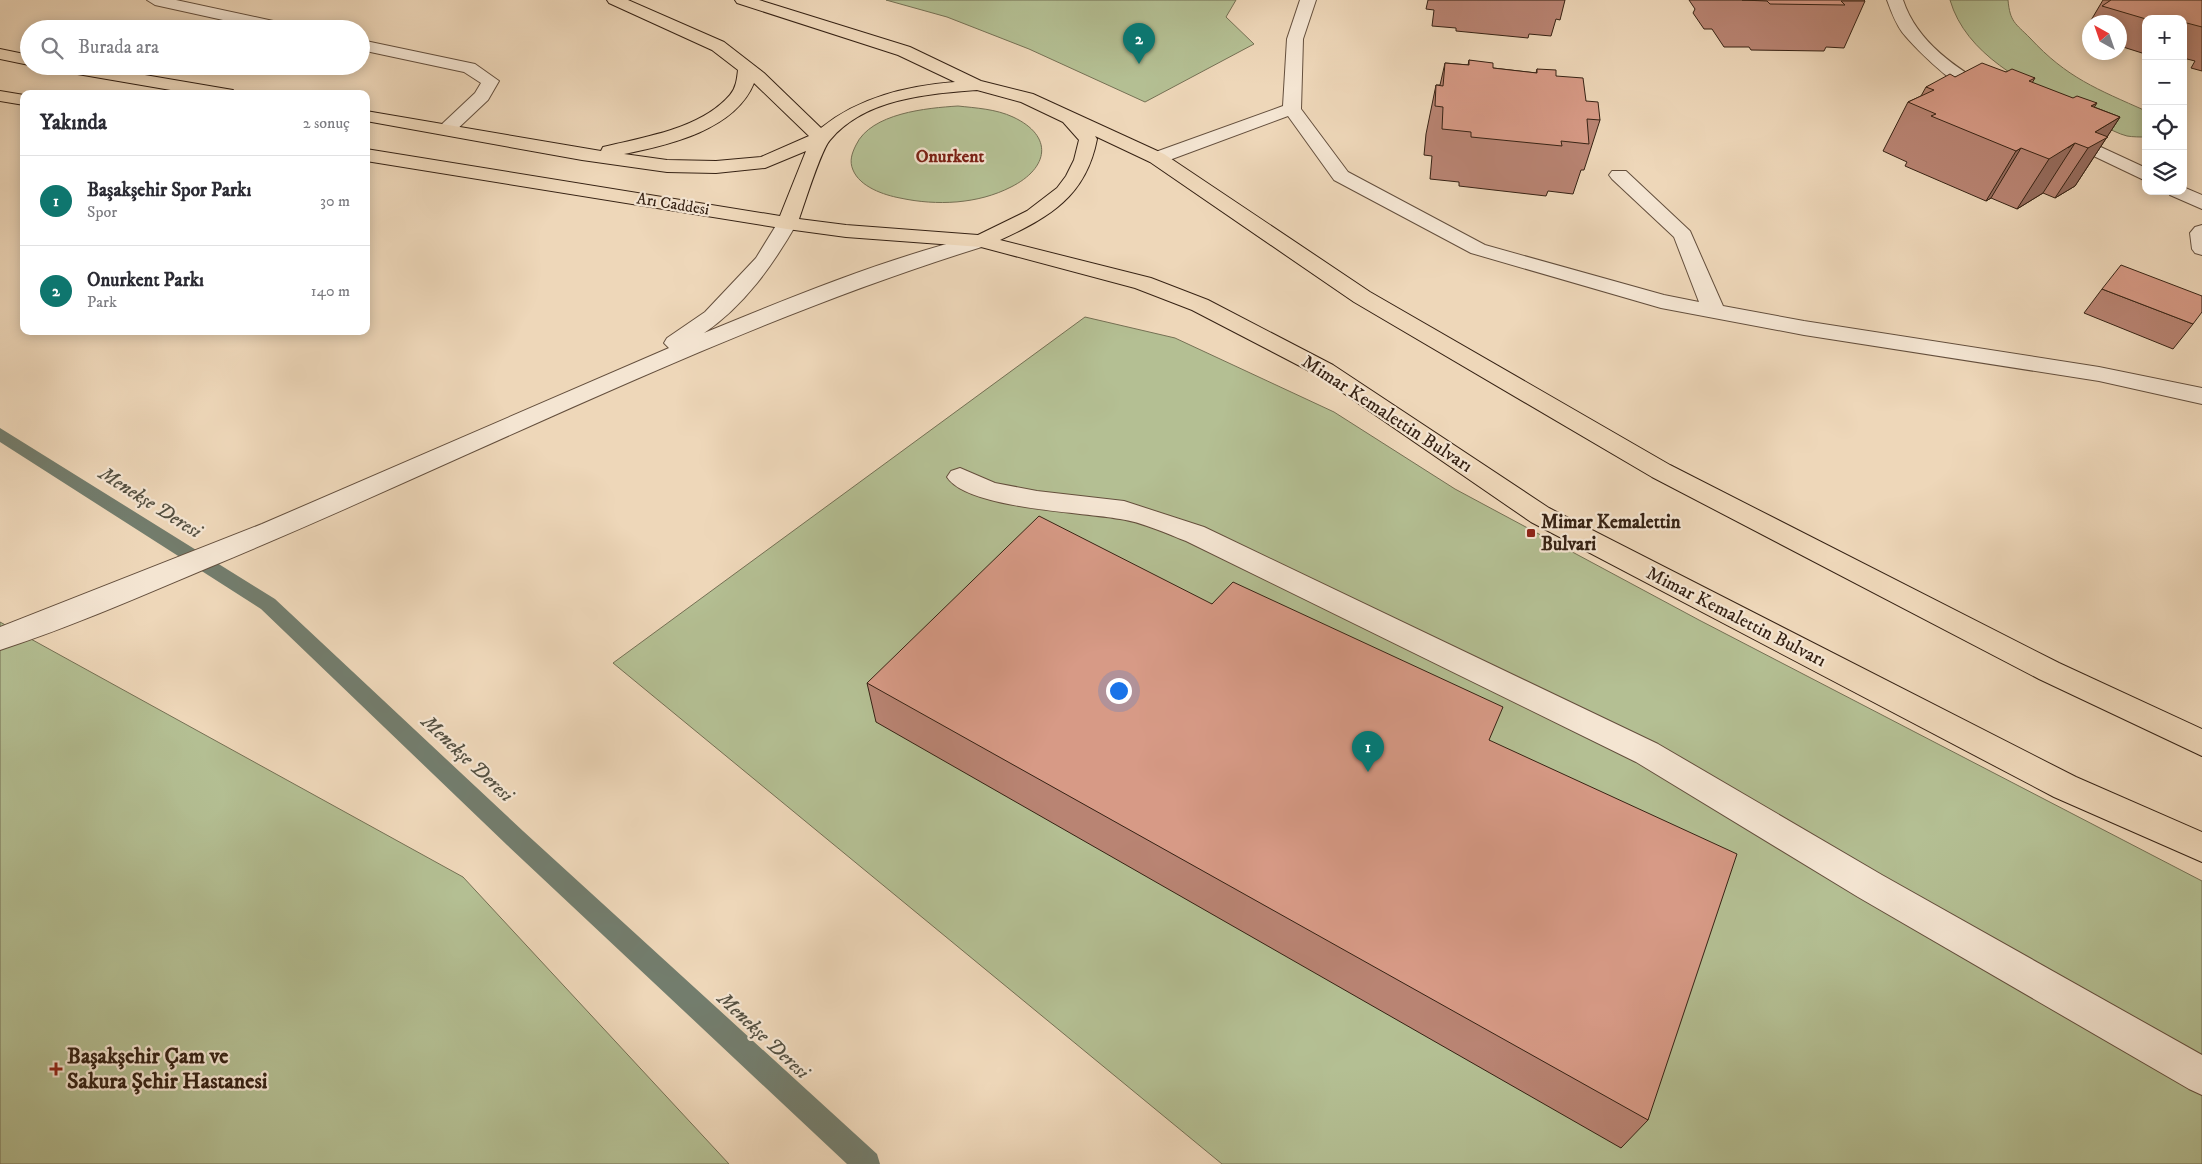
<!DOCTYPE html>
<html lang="tr">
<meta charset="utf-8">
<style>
body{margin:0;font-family:"IM FELL DW Pica",serif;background:#f2f2f3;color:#2b2b33}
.controls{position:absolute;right:15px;top:15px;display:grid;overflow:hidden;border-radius:10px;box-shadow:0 2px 12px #0003}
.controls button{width:45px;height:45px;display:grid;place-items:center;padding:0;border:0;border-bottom:1px solid #e1e1e2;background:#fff;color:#2b2b33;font:25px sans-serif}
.compass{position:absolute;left:2082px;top:15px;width:45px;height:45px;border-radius:50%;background:#fff;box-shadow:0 2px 12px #0003;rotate:320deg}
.you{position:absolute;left:1118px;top:690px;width:18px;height:18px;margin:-12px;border:4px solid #fff;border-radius:50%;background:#1a73e8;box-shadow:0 0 0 8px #1a73e833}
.badge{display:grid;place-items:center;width:32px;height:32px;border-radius:50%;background:#0f766e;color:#fff;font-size:16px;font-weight:700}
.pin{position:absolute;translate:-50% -41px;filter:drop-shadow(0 1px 2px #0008)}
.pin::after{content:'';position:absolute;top:26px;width:18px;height:15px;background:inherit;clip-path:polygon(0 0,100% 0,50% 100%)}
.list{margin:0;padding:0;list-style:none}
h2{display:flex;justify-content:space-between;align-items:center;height:65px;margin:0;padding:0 20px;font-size:21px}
h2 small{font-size:16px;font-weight:400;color:#7c7c81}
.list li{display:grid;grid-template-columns:32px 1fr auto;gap:15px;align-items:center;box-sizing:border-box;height:90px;padding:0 20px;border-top:1px solid #e1e1e2}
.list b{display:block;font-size:19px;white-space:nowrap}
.list p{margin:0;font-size:16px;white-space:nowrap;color:#7c7c81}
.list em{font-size:16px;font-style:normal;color:#7c7c81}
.icon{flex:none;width:28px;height:28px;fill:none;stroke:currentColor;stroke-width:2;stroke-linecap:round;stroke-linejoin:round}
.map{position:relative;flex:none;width:2202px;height:1164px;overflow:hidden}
.search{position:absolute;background:#fff;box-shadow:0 2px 12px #0003;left:20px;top:20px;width:350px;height:55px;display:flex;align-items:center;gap:12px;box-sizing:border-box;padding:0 18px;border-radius:28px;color:#7c7c81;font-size:19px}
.panel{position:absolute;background:#fff;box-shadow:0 2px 12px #0003;left:20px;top:90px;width:350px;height:245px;border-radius:10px}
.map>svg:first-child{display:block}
.green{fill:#b4bf93;stroke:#757054}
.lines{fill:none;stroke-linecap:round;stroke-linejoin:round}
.stream{fill:#737d6d;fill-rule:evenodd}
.minor-casing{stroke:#644f3d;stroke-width:2}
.major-casing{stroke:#362214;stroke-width:2}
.minor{fill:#f4e5d2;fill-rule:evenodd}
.major{fill:#eed7b9;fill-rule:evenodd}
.wall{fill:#b98473;stroke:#362214}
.shaded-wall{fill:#966c5e;stroke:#362214}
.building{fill:#d79a86;stroke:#362214}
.poi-dot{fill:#8f2418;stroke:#f4e5d2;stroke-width:2}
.labels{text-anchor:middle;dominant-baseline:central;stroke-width:4.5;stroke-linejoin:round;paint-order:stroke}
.far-street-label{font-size:16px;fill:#362214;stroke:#f4e5d2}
.far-quarter-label{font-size:18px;font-weight:bold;fill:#7a1f14;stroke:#f4e5d2}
.street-label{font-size:19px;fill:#362214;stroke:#f4e5d2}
.poi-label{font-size:19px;font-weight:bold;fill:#362214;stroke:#f4e5d2;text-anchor:start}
.water-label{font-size:20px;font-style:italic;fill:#545041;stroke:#f4e5d2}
.near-poi-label{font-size:22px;font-weight:bold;fill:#362214;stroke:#f4e5d2;text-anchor:start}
</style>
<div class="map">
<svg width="2202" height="1164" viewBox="0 0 2202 1164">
<rect width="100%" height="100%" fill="#eed7b9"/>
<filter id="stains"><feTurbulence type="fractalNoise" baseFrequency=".004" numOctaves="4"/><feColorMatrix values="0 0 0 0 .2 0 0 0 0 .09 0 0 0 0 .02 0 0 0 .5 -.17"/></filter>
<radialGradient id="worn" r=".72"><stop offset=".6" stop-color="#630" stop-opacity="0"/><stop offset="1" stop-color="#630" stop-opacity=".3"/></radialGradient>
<g class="green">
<path d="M886 0H1236L1226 17 1254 44 1145 102 1029 49 947 17Z"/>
<path d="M1950 0H2008C2010 22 2015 23 2030 38 2067 78 2097 89 2146 111V137C2140 137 2133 137 2127 136 2111 132 2087 116 2073 108 2025 83 1966 55 1950 0Z"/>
<path d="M958 106C976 108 996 109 1013 117 1054 136 1049 168 1011 187 978 204 937 206 900 198 884 195 860 187 853 170 849 161 852 153 856 145 871 113 927 108 958 106Z"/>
<path d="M1085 317 1175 338 1334 412 1455 489 1699 620 2202 881V1164H1222L613 663Z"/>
<path d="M0 622 463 877 729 1164H0Z"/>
</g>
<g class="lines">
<path class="stream" d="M0 428 275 599 523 831 877 1154 880 1164H847L507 845 261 609 0 442Z"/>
<defs>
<g id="minor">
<path d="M147 0H176L287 24 295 29H264L155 5Z"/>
<path d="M1300 0H1316L1303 39 1301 109 1348 172 1485 245 1664 295 1699 302 1674 237 1612 179 1609 175 1612 171H1626L1690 231 1723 306 1804 321 2099 367 2202 388V404L2099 381 1804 335 1661 308 1471 253 1334 180 1288 116 1164 162H1150L1148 158 1150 154 1283 106 1287 39Z"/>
<path d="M1887 0H1903C1917 43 1958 69 1995 91L1998 95 1995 99C1972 105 1916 50 1902 32 1895 22 1891 11 1887 0Z"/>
<path d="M361 40 475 64 499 81 488 100 453 133H441L438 129 441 125 475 93 481 83 464 72 361 50Z"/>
<path d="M2064 130 2146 168V181L2058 139 2055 135 2058 131Z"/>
<path d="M2183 187 2202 195V209L2170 195 2167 191H2183Z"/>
<path d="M787 217 794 219 797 223C773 265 744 306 704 333 794 296 886 258 981 235L988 237 991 241 988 245C719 328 469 460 210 567 141 596 71 627 0 650V627L262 524 669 348 664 343 667 338 705 312 756 258 780 219Z"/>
<path d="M2202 225V255L2195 253 2192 249 2190 233 2195 227Z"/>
<path d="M960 468 995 483 1037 491 1124 501 1204 527 1658 744 1882 875 2202 1055V1095L2189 1089 1858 897 1636 762 1186 541C1165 533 1142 522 1120 519 1083 512 967 509 947 477L951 471Z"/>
</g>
<g id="major">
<path d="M607 0H628L724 42 764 73 821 128C859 97 907 86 955 82L898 55 737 3 735 0H759L910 47 981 81 1033 94 1164 154 1370 292 1670 465 2059 663 2202 729V756L2039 679 1652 477 1354 302 1150 162 1095 136 1097 139C1086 196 1050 217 1000 240L1151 278 1208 300 1333 365 1549 508 2076 777 2202 832V862L2054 797 1531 522 1317 375 1192 310 1135 288 981 247 846 237 787 229 366 161V149L780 216 806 151 765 168 716 173 667 172 582 160 366 121V111L601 151 603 147C644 137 701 129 730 95 736 88 737 79 738 70L712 50 609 3ZM754 83 809 136 761 157 716 161 667 160 624 154C669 145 735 130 754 83ZM977 90 1021 102 1063 122 1079 140 1074 160 1066 176 1057 188 1027 211 978 235 846 225 799 219C805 202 821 150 830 140 865 98 928 94 977 90Z"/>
<path d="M0 49 29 55V65L0 59Z"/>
<path d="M52 66H92L227 89 233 90 236 94H194L60 71Z"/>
<path d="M0 91 24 95V105L0 101Z"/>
</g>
</defs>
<use href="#minor" class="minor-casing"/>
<use href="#major" class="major-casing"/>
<use href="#minor" class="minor"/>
<use href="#major" class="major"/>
</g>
<g class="wall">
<path d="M1428 0H1565L1560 20 1556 19 1551 36 1529 34 1528 38 1456 31V28L1432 26 1434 10 1426 9Z"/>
<path d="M1689 0H1864L1865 1 1844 48 1826 47 1824 51 1751 50 1749 47H1724L1712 29H1704L1693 13 1695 9Z"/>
<path d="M2103 0H2202V71L2191 68 2195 61 2183 58V19H2146V49L2142 53 2120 46V22H2090Z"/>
<path d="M2090 28V37L2085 36Z"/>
<path d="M1469 60 1493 68 1536 73 1537 69 1556 76 1586 101 1600 120 1584 170H1581L1573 194 1548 191 1546 196 1459 186V182L1430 179 1432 156 1424 155 1426 134 1436 85H1440L1445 63 1468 65Z"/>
<path d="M2006 72 2035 78 2032 83 2120 117 2075 186 2055 198 2043 193 2017 209 1991 198 1986 201 1905 166 1907 162 1883 151 1908 102 1921 96 1926 87 1955 77Z"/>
<path d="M2102 289 2193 324 2173 349 2084 313Z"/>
<path d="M1212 604 1489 740 1648 1120 1621 1148 876 722 867 683Z"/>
</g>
<g class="shaded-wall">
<path d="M2097 103 2068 148 2075 143 2043 193 2017 209 2049 159 2091 106Z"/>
<path d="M2120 117 2075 186 2055 198 2088 148 2095 132Z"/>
<path d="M2021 148 1991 198 1986 201 2016 151Z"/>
</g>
<g class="building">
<path d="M1742 0H1864L1865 1H1841L1845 5 1770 4 1767 1Z"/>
<path d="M2111 0H2202V27L2183 22V19H2172L2167 17 2166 19H2146L2102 6Z"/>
<path d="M1469 60 1493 63V68L1537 73V69L1556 70V76L1583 78 1586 101 1598 102 1600 120 1587 119 1589 144 1561 141 1562 146 1471 137V132L1442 129 1443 107 1435 106 1436 85 1443 86 1445 63 1469 65Z"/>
<path d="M1982 63 2006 72 2012 69 2035 78 2029 81 2073 98 2077 96 2097 103 2091 106 2120 117 2095 132 2108 137 2088 148 2075 143 2049 159 2021 148 2016 151 1931 116 1936 114 1908 102 1934 90 1926 87 1950 74 1955 77Z"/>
<path d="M2121 265 2202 296V312L2193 324 2102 289Z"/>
<path d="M1039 516 1212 604 1233 582 1503 707 1489 740 1737 854 1648 1120 867 683Z"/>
</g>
<g class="poi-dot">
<rect x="1526" y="528" width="10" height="10" rx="2.5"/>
<path d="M53.5 1061.5h5v5h5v5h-5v5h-5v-5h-5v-5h5z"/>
</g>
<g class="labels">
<g class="far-street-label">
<text transform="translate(673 204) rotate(9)">Arı Caddesi</text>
</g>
<g class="far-quarter-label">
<text x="950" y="157">Onurkent</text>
</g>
<g class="street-label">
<text transform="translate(1387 414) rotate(33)">Mimar Kemalettin Bulvarı</text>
<text transform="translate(1736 617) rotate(27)">Mimar Kemalettin Bulvarı</text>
</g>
<g class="poi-label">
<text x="1541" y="522">Mimar Kemalettin<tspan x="1541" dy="22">Bulvari</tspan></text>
</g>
<g class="water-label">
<text transform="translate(150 503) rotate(32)">Menekşe Deresi</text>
<text transform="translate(467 759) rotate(43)">Menekşe Deresi</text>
<text transform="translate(763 1036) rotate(43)">Menekşe Deresi</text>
</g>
<g class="near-poi-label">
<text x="67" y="1056">Başakşehir Çam ve<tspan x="67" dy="25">Sakura Şehir Hastanesi</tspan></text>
</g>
</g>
<rect width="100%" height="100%" filter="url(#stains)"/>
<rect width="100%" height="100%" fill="url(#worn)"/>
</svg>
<div class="controls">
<button>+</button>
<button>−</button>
<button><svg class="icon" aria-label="locate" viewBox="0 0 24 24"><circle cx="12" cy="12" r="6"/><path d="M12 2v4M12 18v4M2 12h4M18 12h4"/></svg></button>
<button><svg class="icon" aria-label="layers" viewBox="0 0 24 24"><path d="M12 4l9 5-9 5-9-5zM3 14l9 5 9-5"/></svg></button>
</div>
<svg class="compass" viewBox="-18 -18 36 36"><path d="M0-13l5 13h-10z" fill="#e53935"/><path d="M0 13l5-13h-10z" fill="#7c7c81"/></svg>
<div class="you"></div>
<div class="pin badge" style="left:1368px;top:772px">1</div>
<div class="pin badge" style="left:1139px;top:64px">2</div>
<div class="search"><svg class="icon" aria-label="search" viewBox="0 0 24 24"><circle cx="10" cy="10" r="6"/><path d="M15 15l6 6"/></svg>Burada ara</div>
<section class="panel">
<h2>Yakında<small>2 sonuç</small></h2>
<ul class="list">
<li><span class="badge">1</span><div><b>Başakşehir Spor Parkı</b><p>Spor</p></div><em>30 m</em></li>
<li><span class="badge">2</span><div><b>Onurkent Parkı</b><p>Park</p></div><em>140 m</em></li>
</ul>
</section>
</div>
